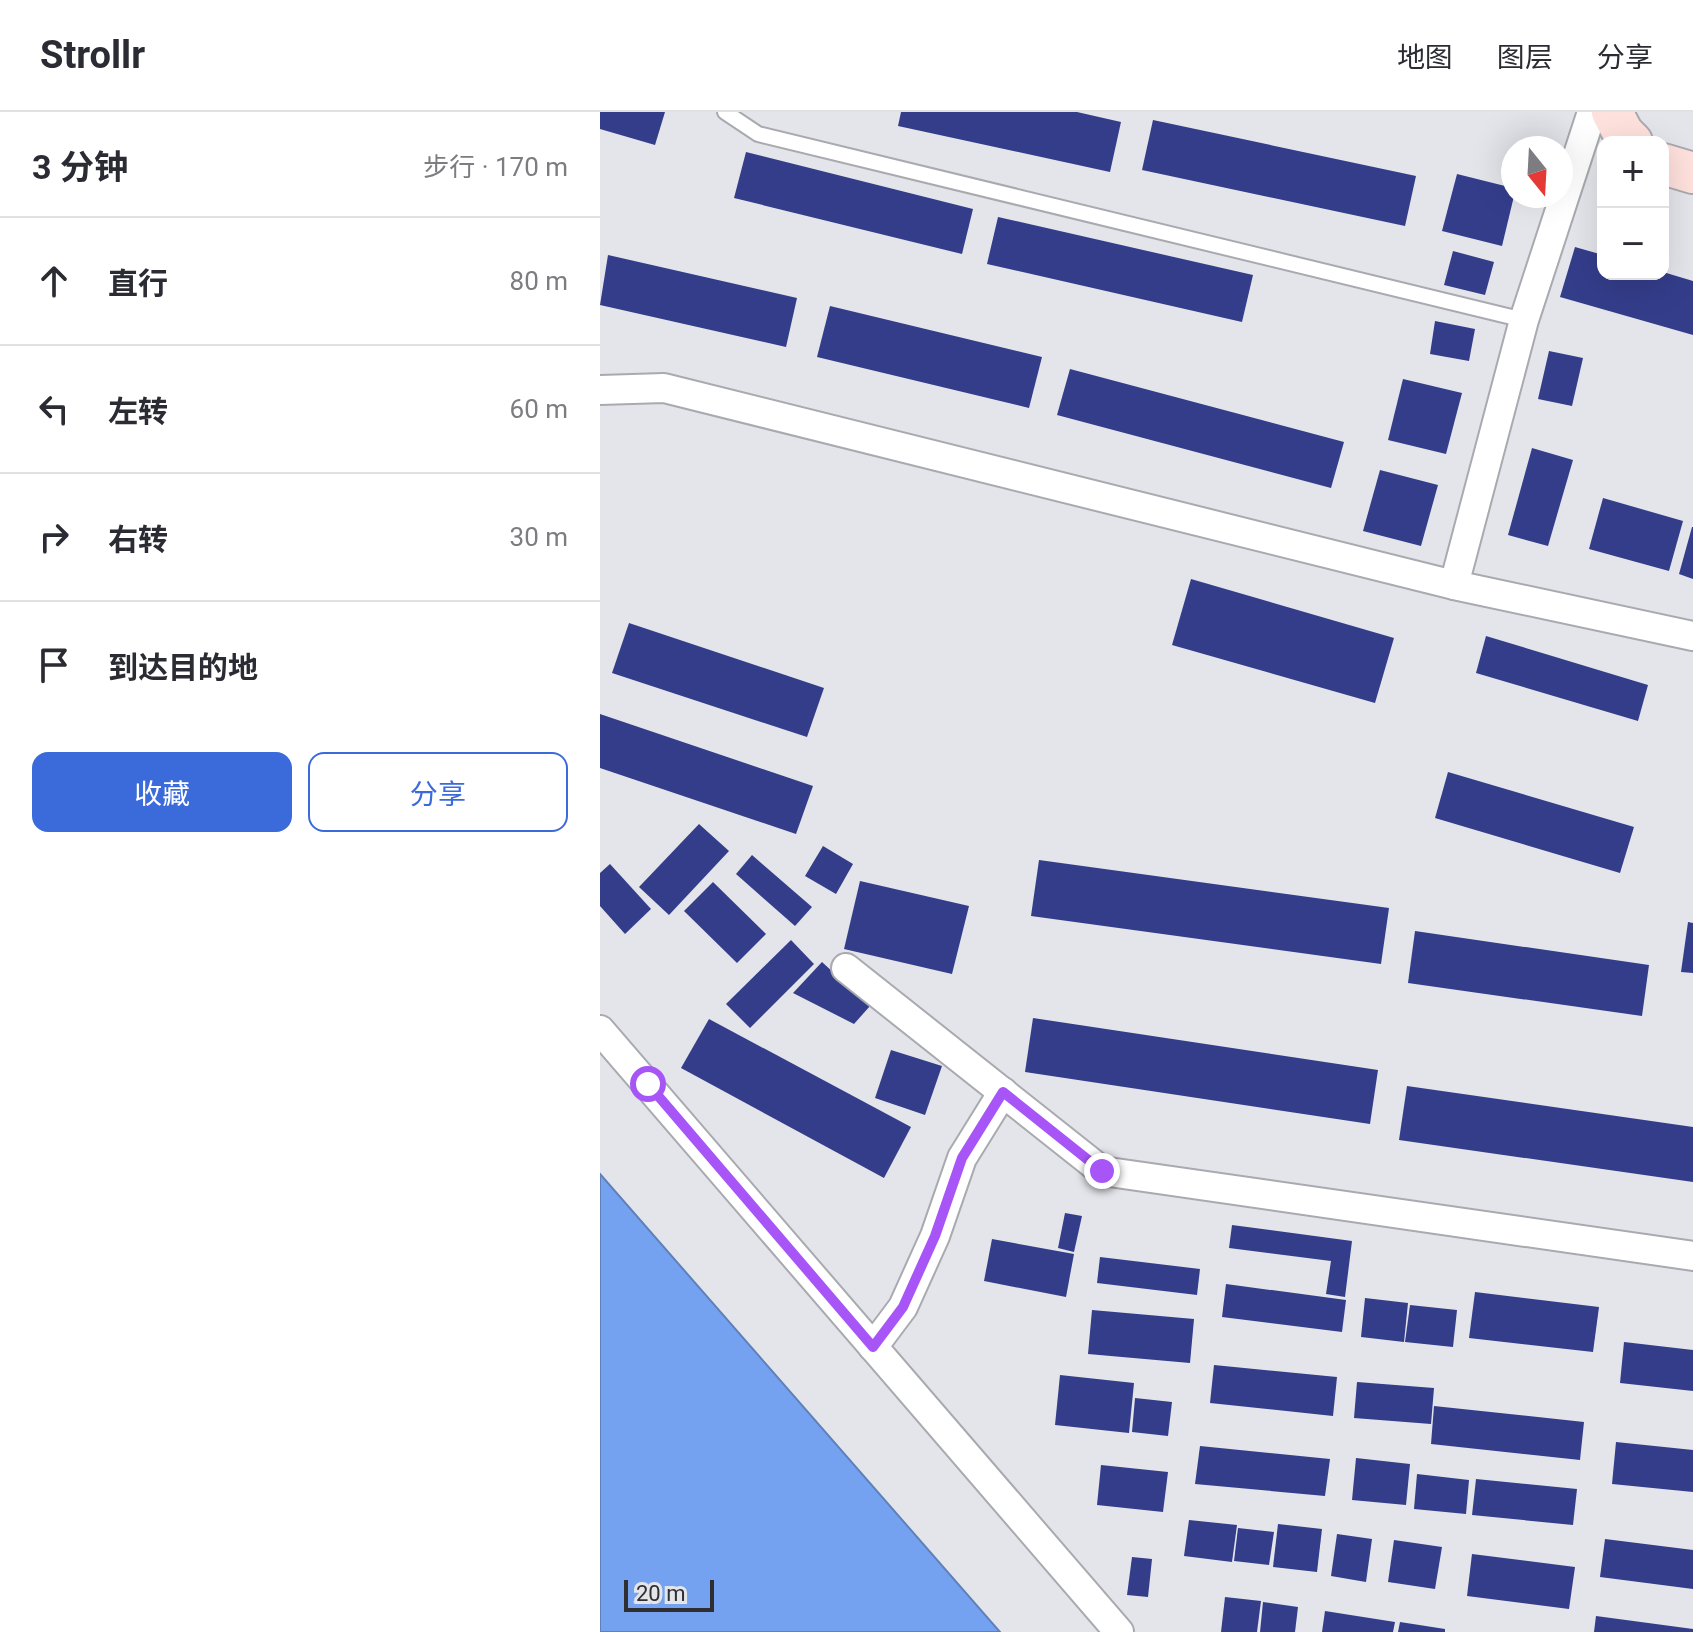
<!DOCTYPE html>
<html lang="zh">
<meta charset="utf-8">
<style>
body{margin:0;font-family:Roboto,"Noto Sans SC",sans-serif;background:#f2f2f3;color:#2b2b33}
.controls{position:absolute;right:24px;top:24px;display:grid;overflow:hidden;border-radius:16px;box-shadow:0 8px 32px #0002}
.controls button{width:72px;height:72px;display:grid;place-items:center;padding:0;border:0;border-bottom:2px solid #e1e1e2;background:#fff;color:#2b2b33;font:40px sans-serif}
.compass{position:absolute;left:901px;top:24px;width:72px;height:72px;border-radius:50%;background:#fff;box-shadow:0 8px 32px #0002;rotate:162deg}
.scale{position:absolute;left:24px;bottom:20px;width:90px;box-sizing:border-box;padding-left:8px;border:4px solid #2f2f32;border-top:0;font-size:22px;line-height:28px;white-space:nowrap;color:#2f2f32;-webkit-text-stroke:6px #e3e5ea;paint-order:stroke}
.stop{position:absolute;width:24px;height:24px;margin:-18px;border:6px solid #a855f7;border-radius:50%;background:#fff}
.stop.end{background:#a855f7;border-color:#fff;box-shadow:0 2px 8px #0008}
.list{margin:0;padding:0;list-style:none}
h2{display:flex;justify-content:space-between;align-items:center;height:104px;margin:0;padding:0 32px;font-size:34px}
h2 small{font-size:26px;font-weight:400;color:#7c7c81}
.list li{display:grid;grid-template-columns:52px 1fr auto;gap:24px;align-items:center;box-sizing:border-box;height:128px;padding:0 32px;border-top:2px solid #e1e1e2}
.list b{display:block;font-size:30px;white-space:nowrap}
.list em{font-size:26px;font-style:normal;color:#7c7c81}
.actions{display:flex;gap:16px;padding:24px 32px}
.actions a{flex:1;padding:18px 0;border:2px solid #3b6bdb;border-radius:16px;text-align:center;font-size:28px;color:#3b6bdb}
.actions .main{background:#3b6bdb;color:#fff}
.icon{flex:none;width:44px;height:44px;fill:none;stroke:currentColor;stroke-width:2;stroke-linecap:round;stroke-linejoin:round}
.map{position:relative;flex:none;width:1093px;height:1520px;overflow:hidden}
header{display:flex;align-items:center;gap:48px;box-sizing:border-box;height:112px;padding:0 40px;background:#fff;border-bottom:2px solid #e1e1e2}
header strong{font-size:38px}
nav{display:flex;gap:44px;margin-inline-start:auto;font-size:28px}
main{display:flex}
aside{flex:1;background:#fff}
.map>svg:first-child{display:block}
.water{fill:#74a2f1;stroke:#5f80b8;stroke-width:2}
.building{fill:#343d8a}
.lines{fill:none;stroke-linecap:round;stroke-linejoin:round}
.service-casing{stroke:#a8aaaf;stroke-width:18}
.minor-casing{stroke:#a8aaaf;stroke-width:32}
.secondary-casing{stroke:#a8aaaf;stroke-width:44}
.service{stroke:#fff;stroke-width:14}
.minor{stroke:#fff;stroke-width:28}
.secondary{stroke:#fee0dc;stroke-width:40}
.route{stroke:#a855f7;stroke-width:10}
</style>
<header>
<strong>Strollr</strong>
<nav><a>地图</a><a>图层</a><a>分享</a></nav>
</header>
<main>
<aside>
<h2>3 分钟<small>步行 · 170 m</small></h2>
<ul class="list">
<li><svg class="icon" aria-label="ahead" viewBox="0 0 24 24"><path d="M12 20V5M6 11l6-6 6 6"/></svg><div><b>直行</b></div><em>80 m</em></li>
<li><svg class="icon" aria-label="left" viewBox="0 0 24 24"><path d="M17 20v-9H6M10 6l-5 5 5 5"/></svg><div><b>左转</b></div><em>60 m</em></li>
<li><svg class="icon" aria-label="right" viewBox="0 0 24 24"><path d="M7 20v-9h11M14 6l5 5-5 5"/></svg><div><b>右转</b></div><em>30 m</em></li>
<li><svg class="icon" aria-label="arrive" viewBox="0 0 24 24"><path d="M6 21V4h12l-3 4 3 4H6"/></svg><div><b>到达目的地</b></div></li>
</ul>
<div class="actions"><a class="main">收藏</a><a>分享</a></div>
</aside>
<div class="map">
<svg width="1093" height="1520" viewBox="0 0 1093 1520">
<rect width="100%" height="100%" fill="#e3e5ea"/>
<path class="water" d="M0 1062 400 1520H0Z"/>
<g class="building">
<path d="M0 0H65L55 33 0 17Z"/>
<path d="M301 0H477L521 10 510 60 298 14Z"/>
<path d="M553 8 816 64 805 114 542 58Z"/>
<path d="M146 40 373 97 362 142 134 86Z"/>
<path d="M857 62 913 76 914 84 902 134 842 119Z"/>
<path d="M398 105 653 163 642 210 387 152Z"/>
<path d="M975 135 1003 143V162L1063 160 1093 169V223L960 185Z"/>
<path d="M853 139 894 150 885 183 844 173Z"/>
<path d="M8 143 197 186 186 235 0 193Z"/>
<path d="M230 194 442 245 429 296 217 245Z"/>
<path d="M835 209 875 217 869 249 830 242Z"/>
<path d="M949 239 983 246 972 294 938 287Z"/>
<path d="M470 257 744 330 731 376 457 303Z"/>
<path d="M803 267 862 281 846 342 788 328Z"/>
<path d="M932 336 973 348 948 434 908 423Z"/>
<path d="M780 358 838 373 821 434 763 419Z"/>
<path d="M1003 386 1083 409 1069 459 989 437Z"/>
<path d="M1092 415H1093V467L1079 462Z"/>
<path d="M591 467 794 526 775 591 572 533Z"/>
<path d="M29 511 224 576 207 625 12 561Z"/>
<path d="M886 524 1048 573 1038 609 876 561Z"/>
<path d="M0 602 213 674 196 722 0 656Z"/>
<path d="M848 660 1034 715 1020 761 835 706Z"/>
<path d="M99 712 129 739 69 803 39 775Z"/>
<path d="M223 734 253 752 236 782 205 764Z"/>
<path d="M152 743 212 795 195 814 136 762Z"/>
<path d="M439 748 789 796 781 852 431 804Z"/>
<path d="M10 752 51 797 25 822 0 794V761Z"/>
<path d="M260 769 369 794 352 862 244 837Z"/>
<path d="M113 770 166 822 137 851 84 799Z"/>
<path d="M1088 810 1093 811V861L1081 860Z"/>
<path d="M815 819 1049 853 1042 904 808 871Z"/>
<path d="M191 828 214 852 150 916 126 892Z"/>
<path d="M222 850 270 894 254 912 193 881Z"/>
<path d="M433 906 778 958 770 1012 425 960Z"/>
<path d="M109 907 311 1015 284 1066 81 956Z"/>
<path d="M291 938 342 954 325 1003 275 986Z"/>
<path d="M807 974 1093 1015V1070L799 1028Z"/>
<path d="M465 1101 482 1104 474 1140 458 1136Z"/>
<path d="M632 1113 752 1129 745 1185 726 1182 731 1149 629 1136Z"/>
<path d="M392 1127 474 1142 466 1185 384 1169Z"/>
<path d="M500 1145 600 1157 597 1183 497 1171Z"/>
<path d="M626 1172 746 1188 742 1220 622 1205Z"/>
<path d="M875 1180 999 1195 993 1240 869 1226Z"/>
<path d="M765 1186 808 1191 804 1230 761 1225Z"/>
<path d="M810 1193 857 1198 853 1235 805 1230Z"/>
<path d="M492 1198 594 1207 590 1251 488 1242Z"/>
<path d="M1024 1230 1093 1238V1279L1020 1271Z"/>
<path d="M614 1253 737 1265 733 1304 610 1291Z"/>
<path d="M460 1263 534 1271 529 1321 455 1313Z"/>
<path d="M757 1270 834 1276 831 1312 754 1306Z"/>
<path d="M535 1286 572 1290 568 1324 532 1320Z"/>
<path d="M834 1294 984 1310 980 1348 831 1332Z"/>
<path d="M1016 1330 1093 1338V1380L1012 1372Z"/>
<path d="M600 1334 730 1347 725 1384 595 1372Z"/>
<path d="M756 1346 810 1352 806 1393 752 1388Z"/>
<path d="M501 1353 568 1360 563 1400 497 1393Z"/>
<path d="M817 1362 869 1368 866 1402 814 1397Z"/>
<path d="M876 1367 977 1377 973 1413 872 1403Z"/>
<path d="M589 1408 637 1413 632 1450 584 1444Z"/>
<path d="M678 1412 722 1417 717 1460 673 1455Z"/>
<path d="M638 1416 674 1420 669 1453 634 1449Z"/>
<path d="M737 1422 772 1427 766 1470 731 1464Z"/>
<path d="M1005 1427 1093 1438V1477L1000 1465Z"/>
<path d="M794 1428 842 1435 835 1477 788 1470Z"/>
<path d="M872 1442 975 1455 969 1497 867 1484Z"/>
<path d="M532 1445 552 1447 548 1485 527 1483Z"/>
<path d="M625 1485 661 1489 657 1520H621Z"/>
<path d="M663 1490 698 1495 695 1520H660Z"/>
<path d="M725 1499 795 1510 793 1520H722Z"/>
<path d="M996 1504 1093 1517V1520H994Z"/>
<path d="M800 1510 845 1517V1520H798Z"/>
</g>
<g class="lines">
<defs>
<path id="service" d="M125 0 158 22 924 208"/>
<g id="minor">
<path d="M992 0 924 208 854 473 1093 524"/>
<path d="M0 278 64 276 854 473"/>
<path d="M246 856 502 1059 1093 1144"/>
<path d="M0 918 519 1520"/>
<path d="M273 1235 303 1195 335 1124 362 1046 403 980"/>
</g>
<g id="secondary">
<path d="M1012 0 1023 21 1032 30"/>
<path d="M1063 52 1093 61"/>
</g>
</defs>
<use href="#service" class="service-casing"/>
<use href="#minor" class="minor-casing"/>
<use href="#secondary" class="secondary-casing"/>
<use href="#service" class="service"/>
<use href="#minor" class="minor"/>
<use href="#secondary" class="secondary"/>
</g>
<g class="lines">
<path class="route" d="M48 972 273 1235 303 1195 335 1124 362 1046 403 980 502 1059"/>
</g>
</svg>
<div class="controls">
<button>+</button>
<button>−</button>
</div>
<svg class="compass" viewBox="-18 -18 36 36"><path d="M0-13l5 13h-10z" fill="#e53935"/><path d="M0 13l5-13h-10z" fill="#7c7c81"/></svg>
<div class="scale">20 m</div>
<div class="stop" style="left:48px;top:972px"></div>
<div class="stop end" style="left:502px;top:1059px"></div>
</div>
</main>
